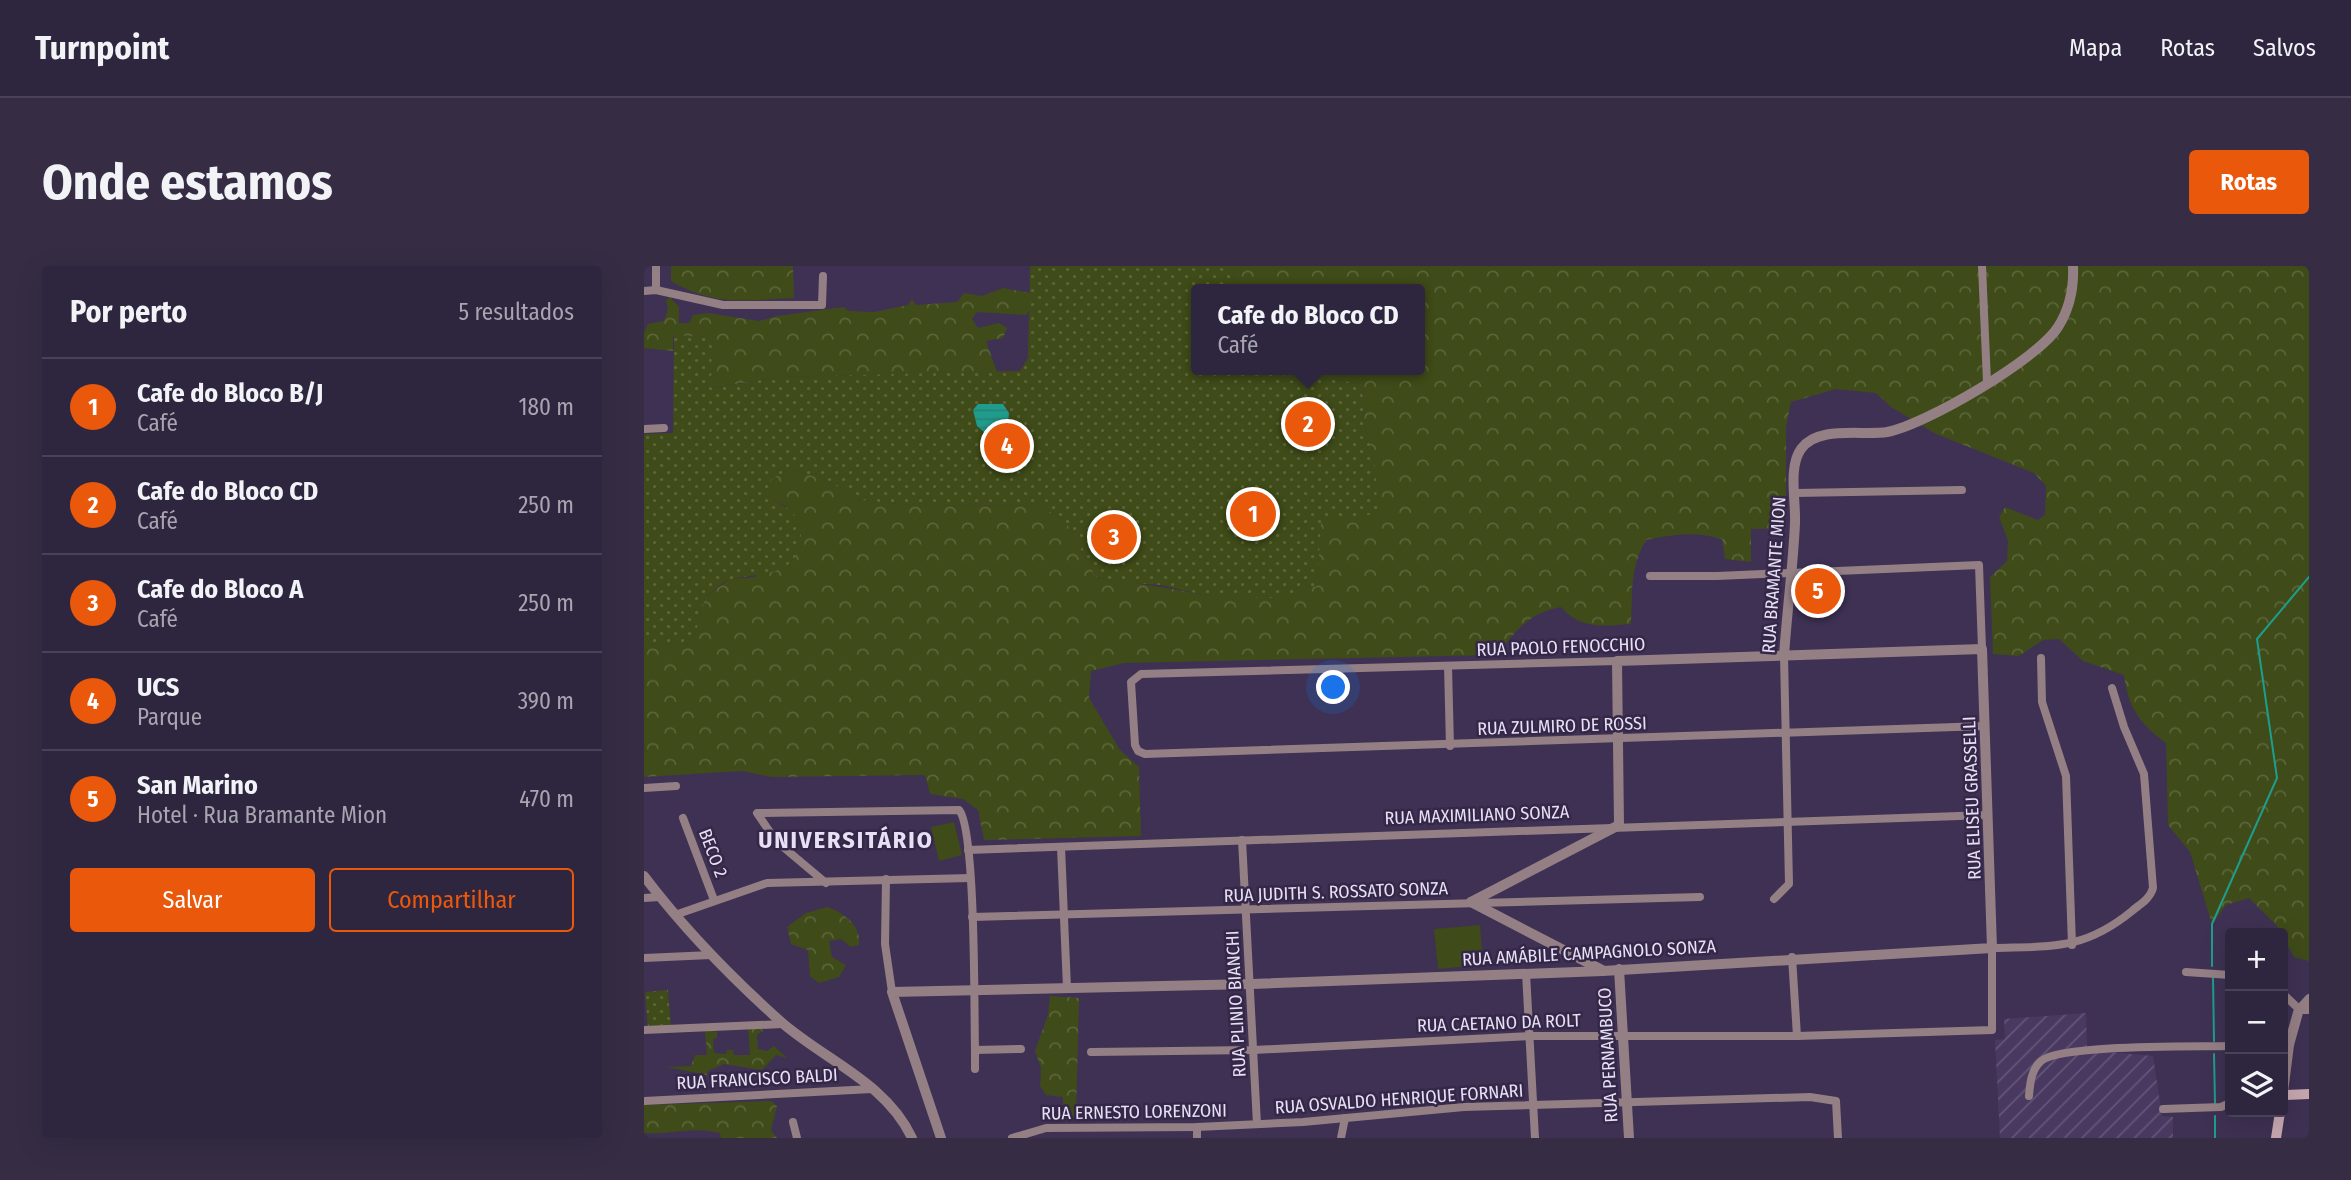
<!DOCTYPE html>
<html lang="pt">
<meta charset="utf-8">
<style>
body{margin:0;font-family:"Fira Sans Condensed",sans-serif;background:#362d45;color:#f1f3f6}
.controls{position:absolute;right:21px;bottom:21px;display:grid;overflow:hidden;border-radius:7px;box-shadow:0 7px 28px #0002}
.controls button{width:63px;height:63px;display:grid;place-items:center;padding:0;border:0;border-bottom:2px solid #494258;background:#2e253e;color:#f1f3f6;font:35px sans-serif}
.you{position:absolute;left:690px;top:422px;width:24px;height:24px;margin:-18px;border:5px solid #fff;border-radius:50%;background:#1a73e8;box-shadow:0 0 0 10px #1a73e833}
.badge{display:grid;place-items:center;width:46px;height:46px;border-radius:50%;background:#ea580c;color:#fff;font-size:23px;font-weight:700}
.pin{position:absolute;translate:-50% -50%;border:4px solid #fff;box-shadow:0 2px 7px #0006}
.popup{position:absolute;left:547px;top:18px;width:234px;height:91px;box-sizing:border-box;display:grid;place-content:center;border-radius:7px;background:#2e253e;filter:drop-shadow(0 2px 5px #0005);font-size:23px;white-space:nowrap;color:#a7a5b0}
.popup b{font-size:26px;color:#f1f3f6}
.popup::after{content:'';position:absolute;left:50%;top:100%;margin-left:-14px;border:14px solid transparent;border-top-color:#2e253e}
.list{margin:0;padding:0;list-style:none}
h2{display:flex;justify-content:space-between;align-items:center;height:91px;margin:0;padding:0 28px;font-size:30px}
h2 small{font-size:23px;font-weight:400;color:#a7a5b0}
.list li{display:grid;grid-template-columns:46px 1fr auto;gap:21px;align-items:center;box-sizing:border-box;height:98px;padding:0 28px;border-top:2px solid #494258}
.list b{display:block;font-size:26px;white-space:nowrap}
.list p{margin:0;font-size:23px;white-space:nowrap;color:#a7a5b0}
.list em{font-size:23px;font-style:normal;color:#a7a5b0}
.actions{display:flex;gap:14px;padding:21px 28px}
.actions a{flex:1;padding:16px 0;border:2px solid #ea580c;border-radius:7px;text-align:center;font-size:24px;color:#ea580c}
.actions .main{background:#ea580c;color:#fff}
.icon{flex:none;width:38px;height:38px;fill:none;stroke:currentColor;stroke-width:2;stroke-linecap:round;stroke-linejoin:round}
.map{position:relative;flex:none;width:1665px;height:872px;overflow:hidden;border-radius:7px}
header{display:flex;align-items:center;gap:42px;box-sizing:border-box;height:98px;padding:0 35px;background:#2e253e;border-bottom:2px solid #494258}
header strong{font-size:33px}
nav{display:flex;gap:38px;margin-inline-start:auto;font-size:24px}
.intro{display:flex;align-items:center;justify-content:space-between;box-sizing:border-box;height:168px;padding:0 42px}
h1{margin:0;font-size:49px}
.button{padding:18px 32px;border-radius:7px;background:#ea580c;color:#fff;font-size:24px;font-weight:700}
main{display:flex;gap:42px;padding:0 42px}
aside{flex:1;background:#2e253e;border-radius:7px;box-shadow:0 7px 28px #0002}
.map>svg:first-child{display:block}
.industrial{fill:url(#industrial-furrows)}
.grass{fill:#3f4b18}
.forest{fill:url(#forest-crowns)}
.park{fill:url(#park-dots)}
.water{fill:url(#water-rules)}
.lines{fill:none;stroke-linecap:round;stroke-linejoin:round}
.stream{stroke:#1f9d8c;stroke-width:2}
.minor{stroke:#947f85;stroke-width:8}
.tertiary{stroke:#947f85;stroke-width:10}
.secondary{stroke:#c7a7af;stroke-width:10}
.labels{text-anchor:middle;dominant-baseline:central;stroke-width:5;stroke-linejoin:round;paint-order:stroke}
.street-label{font-size:18px;fill:#e7e0f5;stroke:#342747}
.district-label{font-size:24px;font-weight:bold;letter-spacing:2px;fill:#e7e0f5;stroke:#342747}
</style>
<header>
<strong>Turnpoint</strong>
<nav><a>Mapa</a><a>Rotas</a><a>Salvos</a></nav>
</header>
<div class="intro"><h1>Onde estamos</h1><a class="button">Rotas</a></div>
<main>
<aside>
<h2>Por perto<small>5 resultados</small></h2>
<ul class="list">
<li><span class="badge">1</span><div><b>Cafe do Bloco B/J</b><p>Café</p></div><em>180 m</em></li>
<li><span class="badge">2</span><div><b>Cafe do Bloco CD</b><p>Café</p></div><em>250 m</em></li>
<li><span class="badge">3</span><div><b>Cafe do Bloco A</b><p>Café</p></div><em>250 m</em></li>
<li><span class="badge">4</span><div><b>UCS</b><p>Parque</p></div><em>390 m</em></li>
<li><span class="badge">5</span><div><b>San Marino</b><p>Hotel · Rua Bramante Mion</p></div><em>470 m</em></li>
</ul>
<div class="actions"><a class="main">Salvar</a><a>Compartilhar</a></div>
</aside>
<div class="map">
<svg width="1665" height="872" viewBox="0 0 1665 872">
<defs>
<pattern id="industrial-furrows" width="10" height="10" patternUnits="userSpaceOnUse" patternTransform="scale(1.75)"><rect width="10" height="10" fill="#493961"/><path d="M-1 1l2-2M0 10L10 0M9 11l2-2" fill="none" stroke="#635578"/></pattern>
<pattern id="forest-crowns" width="20" height="18" patternUnits="userSpaceOnUse" patternTransform="scale(1.75)"><rect width="20" height="18" fill="#3f4b18"/><path d="M2 6a3 3 0 1 1 6 0M12 15a3 3 0 1 1 6 0" fill="none" stroke="#5b653a"/></pattern>
<pattern id="park-dots" width="8" height="8" patternUnits="userSpaceOnUse" patternTransform="scale(1.75)"><rect width="8" height="8" fill="#3f4b18"/><path d="M2 2h.1M6 6h.1" fill="none" stroke="#5b653a" stroke-width="1.8" stroke-linecap="round"/></pattern>
<pattern id="water-rules" width="6" height="5" patternUnits="userSpaceOnUse" patternTransform="scale(1.75)"><rect width="6" height="5" fill="#1f9d8c"/><path d="M0 2.5h6" fill="none" stroke="#2a8278"/></pattern>
</defs>
<rect width="100%" height="100%" fill="#3e3153"/>
<path class="industrial" d="M1442 747 1443 784 1509 790 1518 850 1529 851V872H1356L1351 774 1361 773 1360 753Z"/>
<g class="grass">
<path d="M310 556 318 589 295 595 287 561Z"/>
<path d="M836 659 839 699 794 703 790 663Z"/>
</g>
<g class="forest">
<path d="M27 0H149L150 32C101 34 71 41 27 15Z"/>
<path d="M588 0H1665V695L1650 691 1634 661 1605 632 1582 639 1568 658 1546 586 1524 559 1522 477C1496 458 1484 442 1480 409L1439 395 1415 373 1399 374 1375 390 1349 388 1346 311 1363 295 1364 275 1355 251 1361 241 1394 254 1401 249 1402 220 1390 207 1292 168 1247 141 1232 127 1192 123 1147 136 1142 162V262L1107 263V296L1081 293 1078 273C1052 265 1028 268 1002 274 985 303 989 326 987 358 959 360 937 364 917 341 885 347 872 364 853 389L480 397 447 405 445 432 476 484 495 501 497 570 340 574 334 544 319 533 286 528 281 509 128 511 98 505 0 511V380H41L52 366 61 331 86 313 111 311 142 240 121 229 126 213 147 203 180 213 218 234 275 240 394 239 421 254 452 311C489 318 526 321 564 330L677 254 730 192 720 158 718 118 678 112 641 115 639 104H776V23H590Z"/>
<path d="M359 22 387 27V42L382 49 333 46 328 53 334 62 355 57 363 62 359 72 342 75 353 106 135 111 66 122 29 69V85L0 82V67L4 58 20 55 24 43 22 34 26 31 35 41V57H45L49 49 64 47 115 55 133 50 200 41 204 45 230 46 264 39 268 33 272 39 313 36 320 27 338 30Z"/>
<path d="M183 641C199 646 218 660 215 679L207 681 197 673 185 675 188 691 202 699 195 711 175 717 166 710 164 684 147 678 143 661 162 647Z"/>
<path d="M406 730 435 732 432 851 419 852V831L402 829 396 820 397 802 391 785 404 749Z"/>
<path d="M116 760 119 765 113 769 114 783 123 785 130 780 143 792 132 789 118 804 80 798 64 805 63 809 23 801 47 800 51 789H63L61 766 64 764 73 766V772L69 773 70 787 82 788 83 784H89L90 789H106L104 761Z"/>
<path d="M127 835 133 840 127 864 133 872H77L76 867C45 860 29 869 0 867V839Z"/>
</g>
<g class="park">
<path d="M386 0H588L590 23H552V104H639L641 115 678 112 718 118 720 158 730 192 734 248 677 254 673 320 632 332 564 330 517 319 486 317 452 311 421 254 394 239 275 240 218 234 180 213 147 203 127 213 121 229C136 237 157 247 157 267 157 311 119 306 88 313 79 315 69 325 61 331L52 366 41 380H0V168L29 167 30 69 68 71 67 122 135 111 376 105 384 92Z"/>
<path d="M24 724 27 761 4 762 1 726Z"/>
</g>
<path class="water" d="M334 138H359L365 147 364 157 347 166H340L333 160 329 144Z"/>
<g class="lines">
<g class="stream">
<path d="M1568 700V658L1633 512 1613 373 1665 311"/>
<path d="M1569 712 1570 775"/>
<path d="M1570 788 1571 837"/>
<path d="M1571 850V872"/>
</g>
<g class="minor">
<path d="M12 0V24"/>
<path d="M1338 0 1343 116"/>
<path d="M0 25 12 24 79 39H178L179 10"/>
<path d="M0 163 20 162"/>
<path d="M1152 227 1318 224"/>
<path d="M1006 310H1073L1335 299 1338 383"/>
<path d="M1397 392 1398 436 1422 510 1428 679"/>
<path d="M973 395 497 408 487 416 491 479 494 485 501 488 1341 460"/>
<path d="M804 400 806 480"/>
<path d="M0 522 32 520"/>
<path d="M39 552 70 634"/>
<path d="M598 574 613 858"/>
<path d="M417 581 423 722"/>
<path d="M324 584 1344 549"/>
<path d="M242 613 241 678 248 726"/>
<path d="M182 617 132 575 113 547 315 544C332 563 330 748 331 784L377 783"/>
<path d="M0 632 16 631"/>
<path d="M1130 633 1145 618 1140 390"/>
<path d="M31 649 123 617 326 612"/>
<path d="M328 651 1056 631"/>
<path d="M1148 691 1153 770"/>
<path d="M0 692 67 689"/>
<path d="M1542 706 1586 709"/>
<path d="M882 707 891 872"/>
<path d="M1639 728 1655 743 1665 732"/>
<path d="M0 764 139 758"/>
<path d="M331 784V803"/>
<path d="M447 786 610 784 888 770H1153L1348 764V682C1407 680 1439 685 1488 645 1496 638 1506 633 1509 622L1500 508 1480 461 1468 422"/>
<path d="M1385 830C1386 818 1387 804 1397 795 1418 778 1553 781 1586 780"/>
<path d="M0 835 228 823"/>
<path d="M1519 843 1577 841 1586 837"/>
<path d="M149 856 153 872"/>
<path d="M553 861V872"/>
<path d="M368 872 402 862 553 861 659 856 820 841 1166 831 1192 835 1194 872"/>
<path d="M697 872 701 852"/>
</g>
<g class="tertiary">
<path d="M1140 390C1143 345 1149 301 1151 257 1152 235 1144 201 1157 183 1174 159 1218 170 1243 166 1281 159 1394 93 1414 61 1426 42 1430 22 1429 0"/>
<path d="M0 610C40 663 87 711 136 755 180 794 242 816 268 872"/>
<path d="M827 636 958 704"/>
<path d="M975 703 985 872"/>
<path d="M1639 826 1645 779 1655 743H1665"/>
<path d="M297 872 248 726 608 718 959 705 1348 682 1338 383 973 395 975 559 827 636"/>
</g>
<g class="secondary">
<path d="M1639 829 1665 828"/>
<path d="M1632 872 1636 846"/>
</g>
</g>
<g class="labels">
<g class="street-label">
<text transform="translate(1130 309) rotate(-86)">RUA BRAMANTE MION</text>
<text transform="translate(917 381) rotate(-2)">RUA PAOLO FENOCCHIO</text>
<text transform="translate(918 460) rotate(-2)">RUA ZULMIRO DE ROSSI</text>
<text transform="translate(1328 532) rotate(-92)">RUA ELISEU GRASSELLI</text>
<text transform="translate(833 549) rotate(-2)">RUA MAXIMILIANO SONZA</text>
<text transform="translate(69 587) rotate(69)">BECO 2</text>
<text transform="translate(692 626) rotate(-2)">RUA JUDITH S. ROSSATO SONZA</text>
<text transform="translate(945 687) rotate(-3)">RUA AMÁBILE CAMPAGNOLO SONZA</text>
<text transform="translate(592 738) rotate(-93)">RUA PLINIO BIANCHI</text>
<text transform="translate(855 757) rotate(-2)">RUA CAETANO DA ROLT</text>
<text transform="translate(964 789) rotate(-93)">RUA PERNAMBUCO</text>
<text transform="translate(113 813) rotate(-3)">RUA FRANCISCO BALDI</text>
<text transform="translate(755 833) rotate(-4)">RUA OSVALDO HENRIQUE FORNARI</text>
<text transform="translate(490 846) rotate(-1)">RUA ERNESTO LORENZONI</text>
</g>
<g class="district-label">
<text x="202" y="574">UNIVERSITÁRIO</text>
</g>
</g>
</svg>
<div class="controls">
<button>+</button>
<button>−</button>
<button><svg class="icon" aria-label="layers" viewBox="0 0 24 24"><path d="M12 4l9 5-9 5-9-5zM3 14l9 5 9-5"/></svg></button>
</div>
<div class="you"></div>
<div class="pin badge" style="left:609px;top:248px">1</div>
<div class="pin badge" style="left:664px;top:158px">2</div>
<div class="popup"><b>Cafe do Bloco CD</b>Café</div>
<div class="pin badge" style="left:470px;top:271px">3</div>
<div class="pin badge" style="left:363px;top:180px">4</div>
<div class="pin badge" style="left:1174px;top:325px">5</div>
</div>
</main>
